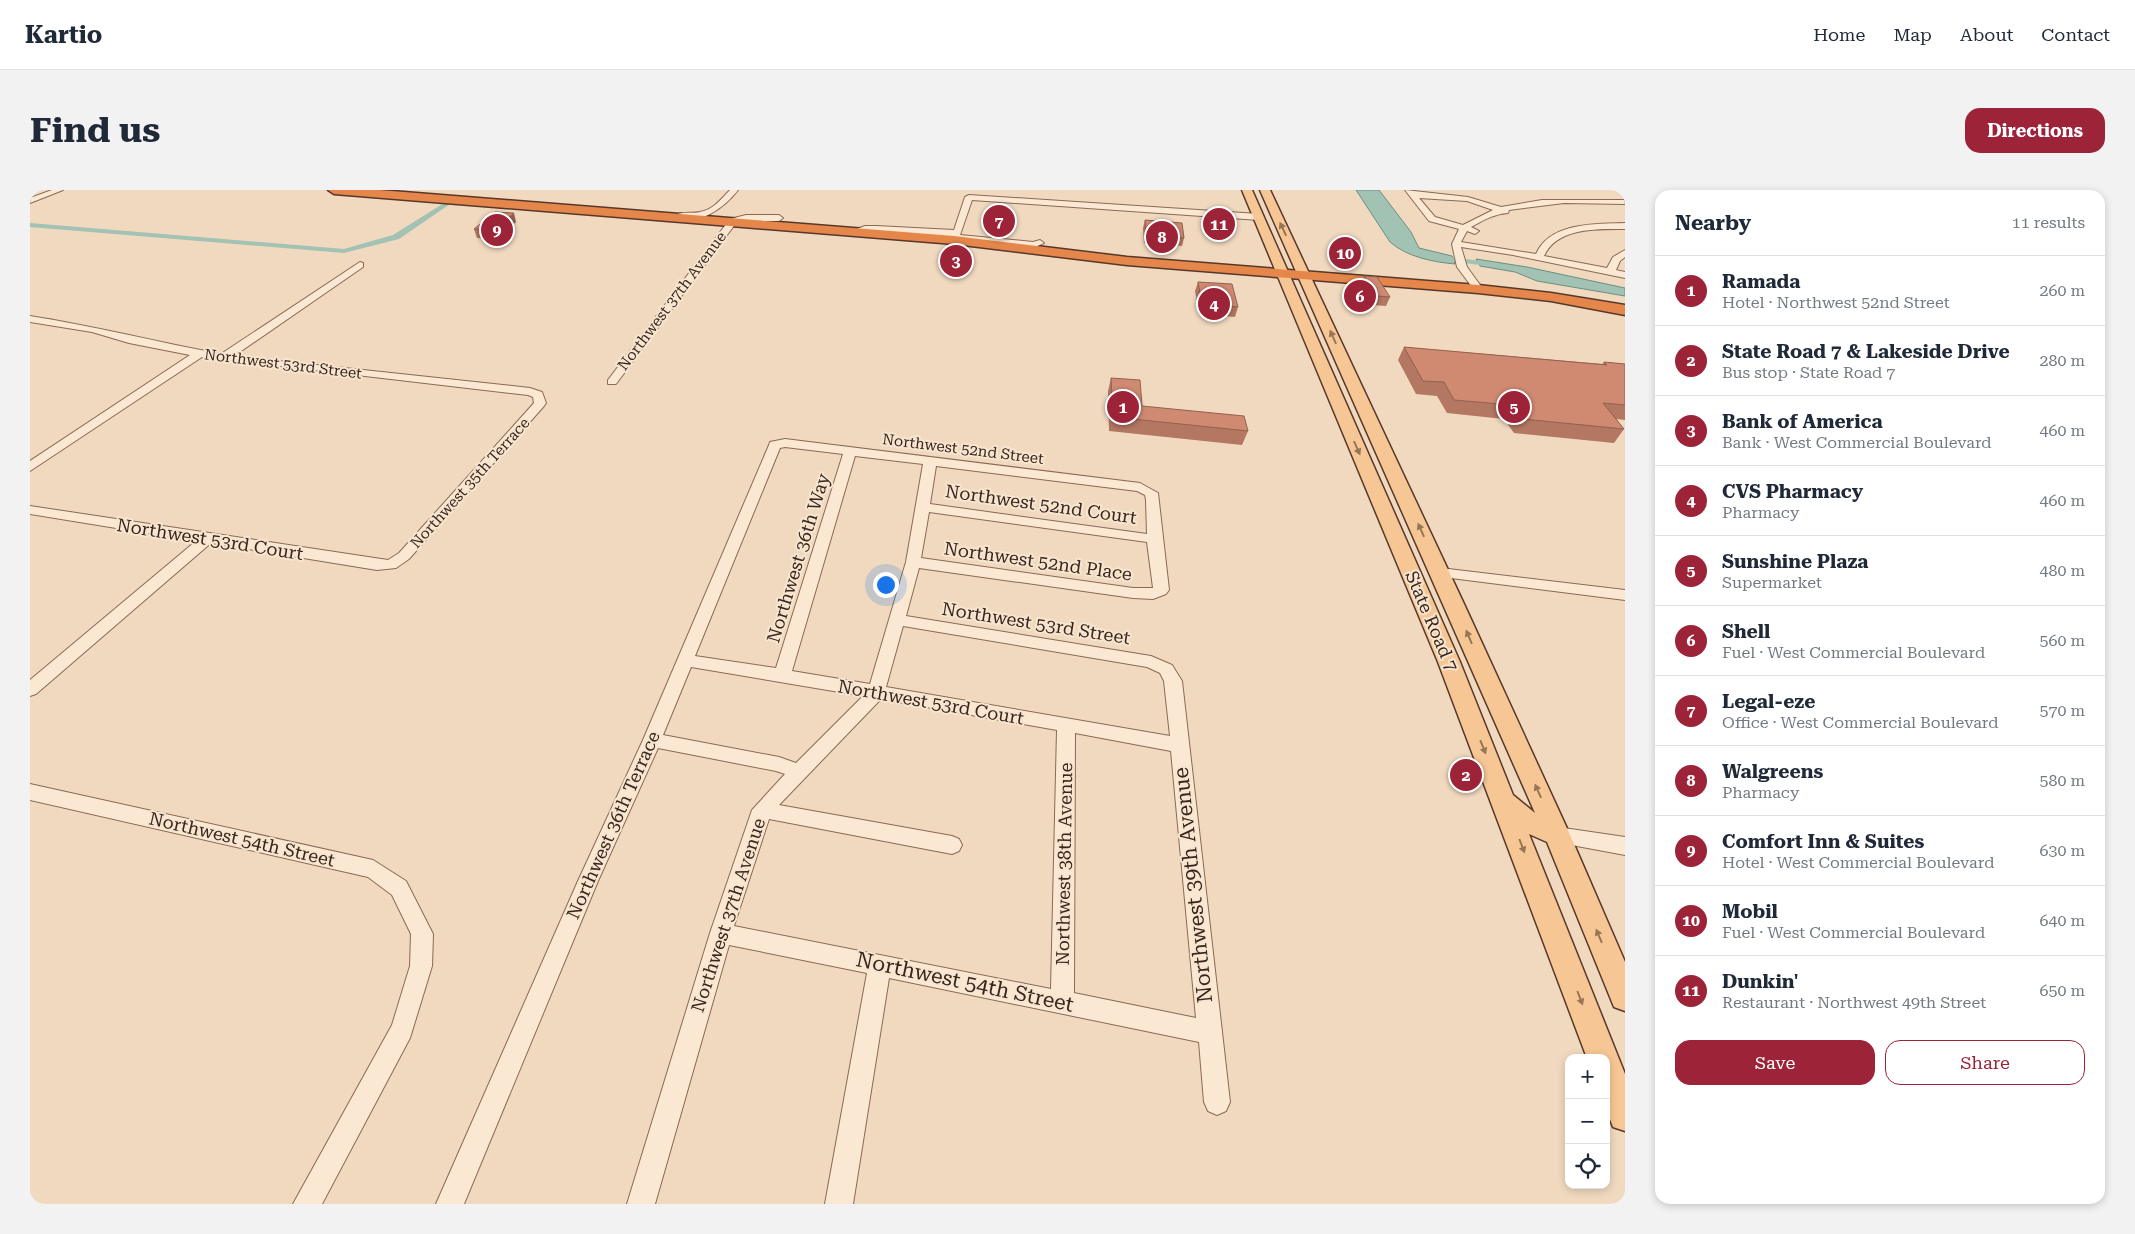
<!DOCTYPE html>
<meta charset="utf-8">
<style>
body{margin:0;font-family:"Roboto Serif",serif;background:#f2f2f3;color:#1f2937}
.controls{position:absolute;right:15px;bottom:15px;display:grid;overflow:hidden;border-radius:10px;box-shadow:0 2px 8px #0003}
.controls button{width:45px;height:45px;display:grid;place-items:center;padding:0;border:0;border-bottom:1px solid #e0e1e3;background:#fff;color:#1f2937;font:25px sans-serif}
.you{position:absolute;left:855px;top:394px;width:18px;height:18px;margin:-12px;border:4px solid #fff;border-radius:50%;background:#1a73e8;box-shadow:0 0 0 8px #1a73e833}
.badge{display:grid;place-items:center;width:32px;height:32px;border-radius:50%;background:#9c2338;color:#fff;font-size:16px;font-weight:700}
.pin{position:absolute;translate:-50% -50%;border:2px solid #fff;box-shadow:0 1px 5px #0006}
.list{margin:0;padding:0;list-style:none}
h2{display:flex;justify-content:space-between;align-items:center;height:65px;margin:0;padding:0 20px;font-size:21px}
h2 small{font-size:16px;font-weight:400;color:#747a83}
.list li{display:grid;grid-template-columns:32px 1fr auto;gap:15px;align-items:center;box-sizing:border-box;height:70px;padding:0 20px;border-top:1px solid #e0e1e3}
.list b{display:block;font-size:19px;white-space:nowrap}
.list p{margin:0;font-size:16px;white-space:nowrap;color:#747a83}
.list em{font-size:16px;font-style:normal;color:#747a83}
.actions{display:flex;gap:10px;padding:15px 20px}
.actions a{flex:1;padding:11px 0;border:1px solid #9c2338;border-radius:15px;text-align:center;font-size:18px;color:#9c2338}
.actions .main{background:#9c2338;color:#fff}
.icon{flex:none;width:28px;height:28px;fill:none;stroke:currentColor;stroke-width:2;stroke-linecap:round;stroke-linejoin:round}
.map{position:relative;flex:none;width:1595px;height:1014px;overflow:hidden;border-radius:15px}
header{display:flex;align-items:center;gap:30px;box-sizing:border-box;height:70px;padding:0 25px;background:#fff;border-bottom:1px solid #e0e1e3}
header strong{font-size:24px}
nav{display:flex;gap:28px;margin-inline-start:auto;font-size:18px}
.intro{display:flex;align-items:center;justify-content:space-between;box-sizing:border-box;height:120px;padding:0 30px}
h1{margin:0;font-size:35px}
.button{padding:12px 22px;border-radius:15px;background:#9c2338;color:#fff;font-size:18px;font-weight:700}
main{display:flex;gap:30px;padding:0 30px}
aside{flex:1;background:#fff;border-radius:15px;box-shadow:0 2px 8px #0003}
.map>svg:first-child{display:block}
.water{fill:#a2c2b3;stroke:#699080}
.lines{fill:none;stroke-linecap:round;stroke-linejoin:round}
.canal{fill:#a2c2b3;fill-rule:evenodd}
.minor-casing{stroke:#8a6956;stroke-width:2}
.major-casing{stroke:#57382b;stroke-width:3}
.highway-casing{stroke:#57382b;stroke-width:3}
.minor{fill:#fae8d2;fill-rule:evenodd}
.major{fill:#f6c794;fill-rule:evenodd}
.highway{fill:#e5874a;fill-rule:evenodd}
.wall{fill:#b37762}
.shaded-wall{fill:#926150}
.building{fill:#d08a72;stroke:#926150}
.oneway{fill:#977658}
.labels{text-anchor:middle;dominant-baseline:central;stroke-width:4;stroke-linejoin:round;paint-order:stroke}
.far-street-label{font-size:15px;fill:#38251c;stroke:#f7e5cf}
.street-label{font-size:18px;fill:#38251c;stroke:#f7e5cf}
.near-street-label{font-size:21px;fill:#38251c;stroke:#f7e5cf}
</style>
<header>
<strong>Kartio</strong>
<nav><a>Home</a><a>Map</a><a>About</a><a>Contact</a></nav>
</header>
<div class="intro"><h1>Find us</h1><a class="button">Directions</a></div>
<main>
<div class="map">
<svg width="1595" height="1014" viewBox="0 0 1595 1014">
<rect width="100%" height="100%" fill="#f0d9bf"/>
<g class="water">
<path d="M1326 0H1349L1381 42 1389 58 1422 66 1425 74C1403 72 1377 67 1360 52Z"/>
<path d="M1446 69 1497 77 1595 98V106L1507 91 1485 82 1450 76Z"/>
</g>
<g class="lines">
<g class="canal">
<path d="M414 13 420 14 369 49 314 63 0 37V33L314 59 363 45Z"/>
<path d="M1403 65 1467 73 1471 75 1467 77 1400 69V65Z"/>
</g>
<defs>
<g id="minor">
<path d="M22 0H33L0 13V8Z"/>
<path d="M700 0H708C696 16 666 40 646 25 652 21 662 24 670 22 683 20 691 9 700 0Z"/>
<path d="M1375 0 1438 7 1471 17 1512 10H1595V14L1534 13 1479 20 1478 23C1464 24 1454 30 1441 37L1449 41 1445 44 1437 41 1431 52 1506 64C1520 32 1565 34 1595 33V39C1568 39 1527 37 1514 66L1577 78 1583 67 1595 60V67L1590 71 1586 80 1595 82V88L1483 65 1431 57 1437 77 1453 99 1445 101 1427 77 1422 54 1429 39 1399 31ZM1389 8 1437 11 1463 20 1433 35 1405 27Z"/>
<path d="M939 5 1229 24 1233 27 1229 30 942 10 930 45 1003 52 1010 50 1014 53 1003 58 933 50 917 51 913 48 915 46 846 41 825 44 821 41 835 36H846L924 40 935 7Z"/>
<path d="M716 25H749L753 28 749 31H716L706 33 586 194H578V190L700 29Z"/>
<path d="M330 72 333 73V77L204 166 500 198 512 202 516 213 514 216 379 369 366 378 347 380 181 353 6 504 0 506V490L166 351 0 324V316L358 370 369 363 504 213 503 207 498 205 172 167 0 281V271L160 165 99 153 62 142 0 132V126C64 136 127 152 191 164Z"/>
<path d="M755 249 1110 293 1128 303 1139 400 1136 404 1123 409 1103 408 889 378 876 426 1121 466 1142 475 1152 491 1200 912 1196 921 1187 925 1178 921 1174 912 1169 852 859 788 823 1014H795L837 783 699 755 625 1014H597L680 743 722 620 755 584 746 581 628 558 568 691 434 1014H406L548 691 613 550 739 255 740 252ZM755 257 813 264 746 478 665 466 750 258ZM825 266 893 274 876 372 840 494 762 481ZM906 276 1107 301 1115 305 1116 310 1117 344 900 314ZM899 322 1117 352 1123 398H1103L891 368ZM873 436 1117 477 1130 483 1134 491 1140 546 856 497ZM661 477 833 506 766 573 749 567 633 545ZM851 509 1027 540 1021 799 704 736 739 629 922 664 929 661 932 655 929 649 922 646 749 615ZM1045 543 1141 561 1166 828 1044 803Z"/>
<path d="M1410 378 1595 400V410L1405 386 1402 383 1405 380Z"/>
<path d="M0 594 343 670 376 691 403 744 402 776 380 848 292 1014H263L362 835 380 776 381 744 362 705 338 687 0 610Z"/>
<path d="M1527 637 1595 647V665L1520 651 1517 645 1520 639Z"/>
</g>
<path id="major" d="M1212 0H1222L1430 472 1483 605 1505 623 1230 0H1240L1434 414 1540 645 1595 772V821L1584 817 1517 652 1499 644 1595 884V941L1583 937 1576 919V868H1557L1408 472Z"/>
<path id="highway" d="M298 0H349L924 46 1097 67 1448 95 1521 103 1595 115V125L1521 111 1448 103 1097 75 924 54 304 4Z"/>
</defs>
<use href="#minor" class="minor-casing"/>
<use href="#major" class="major-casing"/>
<use href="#highway" class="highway-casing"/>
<use href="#minor" class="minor"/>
<use href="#major" class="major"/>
<use href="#highway" class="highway"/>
</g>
<g class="wall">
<path d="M1115 30 1154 48 1152 56 1114 53 1113 38Z"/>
<path d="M486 32 465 49 447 48 444 39Z"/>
<path d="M1334 86 1360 107 1356 116 1342 115 1330 95Z"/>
<path d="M1168 92 1208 117 1205 127 1169 124 1165 101Z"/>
<path d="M1374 157 1572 174 1574 172 1595 174V230L1586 229 1594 239 1584 253 1484 243 1474 229 1417 223 1407 206 1386 204 1368 170Z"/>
<path d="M1081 188 1112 216 1218 241 1212 255 1079 241 1078 201Z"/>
</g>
<path class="shaded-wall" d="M484 23 486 32 465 49 463 40Z"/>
<g class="building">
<path d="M465 22 484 23 463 40 444 39Z"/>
<path d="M1115 30 1152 33 1154 48 1116 45Z"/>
<path d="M1334 86 1347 87 1360 107 1347 106Z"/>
<path d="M1168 92 1202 94 1208 117 1172 114Z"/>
<path d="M1374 157 1577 175 1574 172 1595 174V215L1573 213 1594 239 1493 229 1483 215 1424 210 1414 192 1393 191Z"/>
<path d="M1081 188 1110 190 1112 216 1214 226 1218 241 1083 227Z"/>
</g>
<defs><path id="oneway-solid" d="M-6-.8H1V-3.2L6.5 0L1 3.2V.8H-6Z" transform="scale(1.25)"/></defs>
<g class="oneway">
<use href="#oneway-solid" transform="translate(1253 39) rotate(-115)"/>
<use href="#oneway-solid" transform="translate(1303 147) rotate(-114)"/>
<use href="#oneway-solid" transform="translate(1327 258) rotate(66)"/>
<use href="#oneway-solid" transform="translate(1391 340) rotate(-114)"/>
<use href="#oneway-solid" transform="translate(1439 447) rotate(-113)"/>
<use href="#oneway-solid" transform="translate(1453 557) rotate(68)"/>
<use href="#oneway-solid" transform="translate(1508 601) rotate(-114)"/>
<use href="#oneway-solid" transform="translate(1492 656) rotate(69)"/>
<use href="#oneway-solid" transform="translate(1569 746) rotate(-113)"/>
<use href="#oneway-solid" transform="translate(1550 808) rotate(69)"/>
</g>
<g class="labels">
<g class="far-street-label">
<text transform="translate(642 111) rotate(-53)">Northwest 37th Avenue</text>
<text transform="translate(253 174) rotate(7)">Northwest 53rd Street</text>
<text transform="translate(933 259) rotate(7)">Northwest 52nd Street</text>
<text transform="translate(440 293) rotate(-48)">Northwest 35th Terrace</text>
</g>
<g class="street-label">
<text transform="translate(1011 314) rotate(8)">Northwest 52nd Court</text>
<text transform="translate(180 349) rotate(9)">Northwest 53rd Court</text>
<text transform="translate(768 368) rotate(-73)">Northwest 36th Way</text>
<text transform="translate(1008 371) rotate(8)">Northwest 52nd Place</text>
<text transform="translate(1402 431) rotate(67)">State Road 7</text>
<text transform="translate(1006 433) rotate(9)">Northwest 53rd Street</text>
<text transform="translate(901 512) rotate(10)">Northwest 53rd Court</text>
<text transform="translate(583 635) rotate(-66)">Northwest 36th Terrace</text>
<text transform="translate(212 649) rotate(13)">Northwest 54th Street</text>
<text transform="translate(1034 674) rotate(-89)">Northwest 38th Avenue</text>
<text transform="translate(698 725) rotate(-72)">Northwest 37th Avenue</text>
</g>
<g class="near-street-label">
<text transform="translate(1163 695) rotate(-96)">Northwest 39th Avenue</text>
<text transform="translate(935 792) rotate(12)">Northwest 54th Street</text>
</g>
</g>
</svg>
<div class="controls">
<button>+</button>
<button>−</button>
<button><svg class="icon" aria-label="locate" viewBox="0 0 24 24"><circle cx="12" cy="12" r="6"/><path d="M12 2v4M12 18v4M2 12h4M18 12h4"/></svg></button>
</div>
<div class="you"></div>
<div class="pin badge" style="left:1093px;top:217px">1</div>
<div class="pin badge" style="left:1436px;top:585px">2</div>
<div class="pin badge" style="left:926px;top:71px">3</div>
<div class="pin badge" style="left:1184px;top:114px">4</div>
<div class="pin badge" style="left:1484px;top:217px">5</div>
<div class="pin badge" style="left:1330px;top:106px">6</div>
<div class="pin badge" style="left:969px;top:31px">7</div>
<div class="pin badge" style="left:1132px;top:47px">8</div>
<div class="pin badge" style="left:467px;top:40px">9</div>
<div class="pin badge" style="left:1315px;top:63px">10</div>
<div class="pin badge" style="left:1189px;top:34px">11</div>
</div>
<aside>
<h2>Nearby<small>11 results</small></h2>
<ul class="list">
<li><span class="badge">1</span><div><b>Ramada</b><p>Hotel · Northwest 52nd Street</p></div><em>260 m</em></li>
<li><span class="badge">2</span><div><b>State Road 7 &amp; Lakeside Drive</b><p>Bus stop · State Road 7</p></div><em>280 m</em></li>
<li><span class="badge">3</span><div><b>Bank of America</b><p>Bank · West Commercial Boulevard</p></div><em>460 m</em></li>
<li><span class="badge">4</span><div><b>CVS Pharmacy</b><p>Pharmacy</p></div><em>460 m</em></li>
<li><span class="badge">5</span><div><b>Sunshine Plaza</b><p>Supermarket</p></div><em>480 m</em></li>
<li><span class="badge">6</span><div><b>Shell</b><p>Fuel · West Commercial Boulevard</p></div><em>560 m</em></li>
<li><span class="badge">7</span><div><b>Legal-eze</b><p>Office · West Commercial Boulevard</p></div><em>570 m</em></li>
<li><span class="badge">8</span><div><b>Walgreens</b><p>Pharmacy</p></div><em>580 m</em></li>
<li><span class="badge">9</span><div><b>Comfort Inn &amp; Suites</b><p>Hotel · West Commercial Boulevard</p></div><em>630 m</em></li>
<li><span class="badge">10</span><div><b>Mobil</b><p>Fuel · West Commercial Boulevard</p></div><em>640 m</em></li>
<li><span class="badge">11</span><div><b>Dunkin'</b><p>Restaurant · Northwest 49th Street</p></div><em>650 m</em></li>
</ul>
<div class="actions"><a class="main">Save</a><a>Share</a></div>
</aside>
</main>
